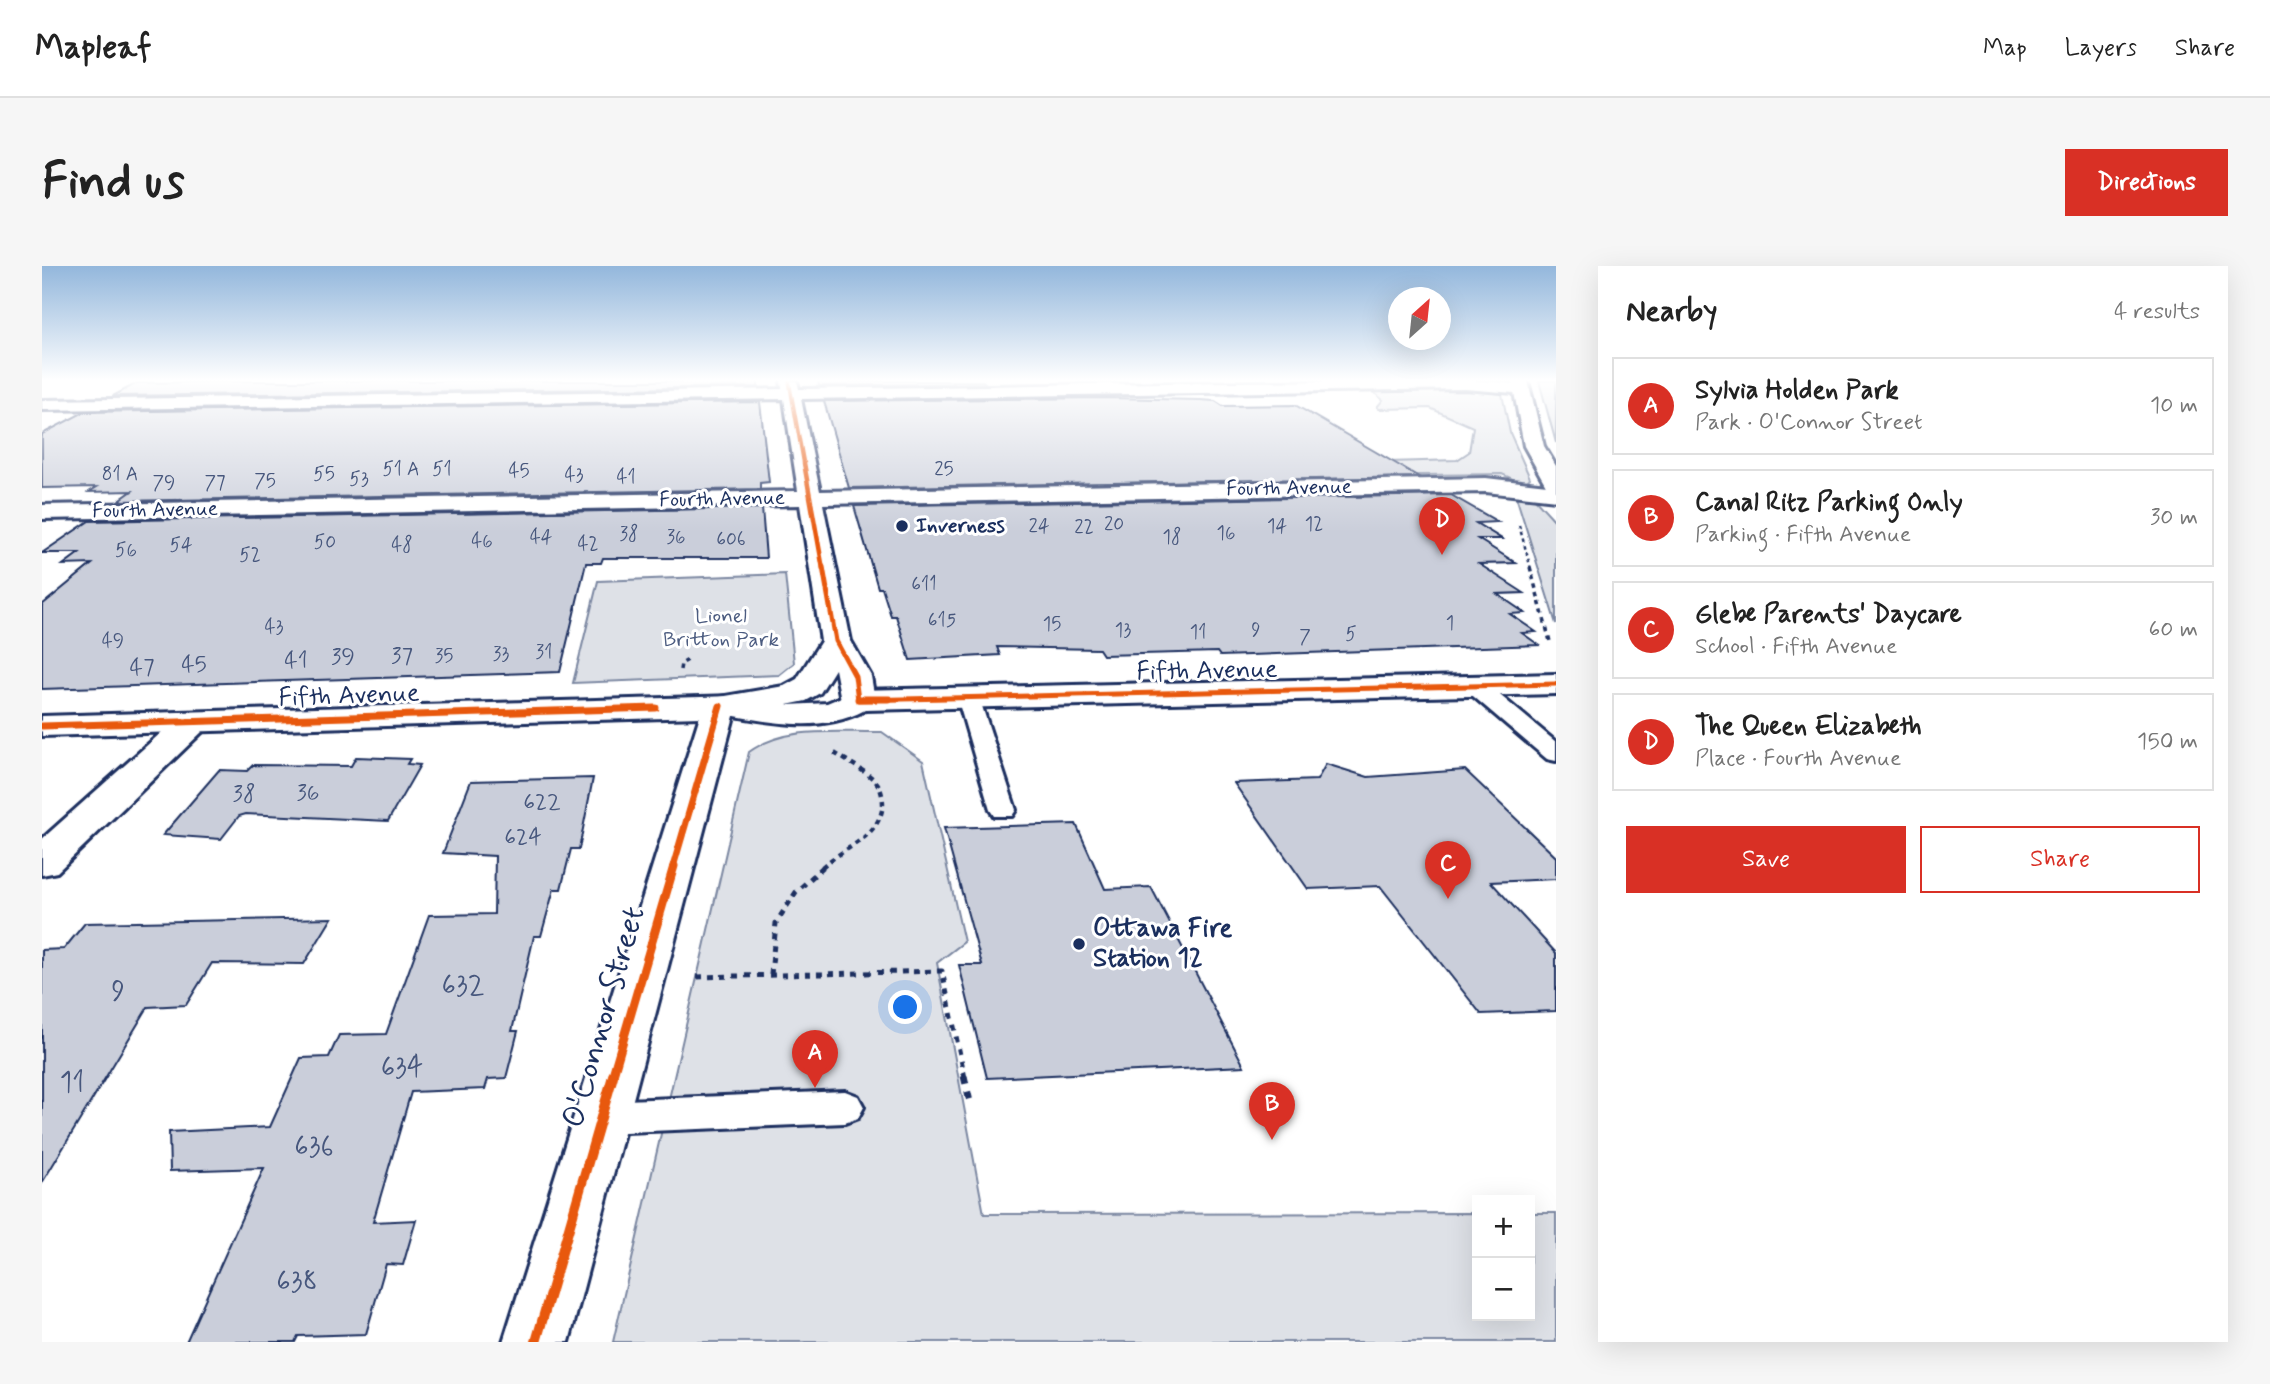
<!DOCTYPE html>
<meta charset="utf-8">
<style>
body{margin:0;font-family:Mynerve,sans-serif;background:#f6f6f6;color:#222}
.controls{position:absolute;right:21px;bottom:21px;display:grid;overflow:hidden;border-radius:0px;box-shadow:0 7px 28px #0002}
.controls button{width:63px;height:63px;display:grid;place-items:center;padding:0;border:0;border-bottom:2px solid #e0e0e0;background:#fff;color:#222;font:35px sans-serif}
.compass{position:absolute;left:1346px;top:21px;width:63px;height:63px;border-radius:50%;background:#fff;box-shadow:0 7px 28px #0002;rotate:27deg}
.you{position:absolute;left:864px;top:742px;width:24px;height:24px;margin:-18px;border:5px solid #fff;border-radius:50%;background:#1a73e8;box-shadow:0 0 0 10px #1a73e833}
.badge{display:grid;place-items:center;width:46px;height:46px;border-radius:50%;background:#d93025;color:#fff;font-size:23px;font-weight:700}
.pin{position:absolute;translate:-50% -58px;filter:drop-shadow(0 2px 4px #0008)}
.pin::after{content:'';position:absolute;top:37px;width:24px;height:21px;background:inherit;clip-path:polygon(0 0,100% 0,50% 100%)}
.list{margin:0;padding:0;list-style:none}
h2{display:flex;justify-content:space-between;align-items:center;height:91px;margin:0;padding:0 28px;font-size:30px}
h2 small{font-size:23px;font-weight:400;color:#767676}
.list li{display:grid;grid-template-columns:46px 1fr auto;gap:21px;align-items:center;box-sizing:border-box;height:98px;margin:0 14px 14px;padding:0 14px;border:2px solid #e0e0e0;border-radius:0px}
.list b{display:block;font-size:26px;white-space:nowrap}
.list p{margin:0;font-size:23px;white-space:nowrap;color:#767676}
.list em{font-size:23px;font-style:normal;color:#767676}
.actions{display:flex;gap:14px;padding:21px 28px}
.actions a{flex:1;padding:16px 0;border:2px solid #d93025;border-radius:0px;text-align:center;font-size:24px;color:#d93025}
.actions .main{background:#d93025;color:#fff}
.map{position:relative;flex:none;width:1514px;height:1076px;overflow:hidden;border-radius:0px}
header{display:flex;align-items:center;gap:42px;box-sizing:border-box;height:98px;padding:0 35px;background:#fff;border-bottom:2px solid #e0e0e0}
header strong{font-size:33px}
nav{display:flex;gap:38px;margin-inline-start:auto;font-size:24px}
.intro{display:flex;align-items:center;justify-content:space-between;box-sizing:border-box;height:168px;padding:0 42px}
h1{margin:0;font-size:49px}
.button{padding:18px 32px;border-radius:0px;background:#d93025;color:#fff;font-size:24px;font-weight:700}
main{display:flex;gap:42px;padding:0 42px}
aside{flex:1;background:#fff;border-radius:0px;box-shadow:0 7px 28px #0002}
.map>svg:first-child{display:block}
.green{fill:#dee1e7;stroke:#7c88a2;stroke-width:2}
.building{fill:#caceda;stroke:#1b2f5e;stroke-width:2}
.lines{fill:none;stroke-linecap:round;stroke-linejoin:round}
.service-casing{stroke:#1b2f5e;stroke-width:6}
.minor-casing{stroke:#1b2f5e;stroke-width:6}
.tertiary-casing{stroke:#1b2f5e;stroke-width:6}
.secondary-casing{stroke:#1b2f5e;stroke-width:6}
.path-far4{stroke:#1b2f5e;stroke-width:2.5;stroke-dasharray:3.5 3.5;stroke-linecap:butt}
.path-far3{stroke:#1b2f5e;stroke-width:3.5;stroke-dasharray:4.5 4.5;stroke-linecap:butt}
.path-far2{stroke:#1b2f5e;stroke-width:4.5;stroke-dasharray:5 5;stroke-linecap:butt}
.path-far1{stroke:#1b2f5e;stroke-width:5;stroke-dasharray:6 6;stroke-linecap:butt}
.path{stroke:#1b2f5e;stroke-width:7;stroke-dasharray:8 8;stroke-linecap:butt}
.service{fill:#fff;fill-rule:evenodd}
.minor{fill:#fff;fill-rule:evenodd}
.tertiary{fill:#fff;fill-rule:evenodd}
.secondary{fill:#fff;fill-rule:evenodd}
.cycleway-far5-casing{stroke:#fff;stroke-width:5}
.cycleway-far4-casing{stroke:#fff;stroke-width:7}
.cycleway-far3-casing{stroke:#fff;stroke-width:9}
.cycleway-far2-casing{stroke:#fff;stroke-width:11}
.cycleway-far1-casing{stroke:#fff;stroke-width:13}
.cycleway-casing{stroke:#fff;stroke-width:15}
.cycleway-far5{stroke:#e8590c;stroke-width:3.5}
.cycleway-far4{stroke:#e8590c;stroke-width:4.5}
.cycleway-far3{stroke:#e8590c;stroke-width:5}
.cycleway-far2{stroke:#e8590c;stroke-width:7}
.cycleway-far1{stroke:#e8590c;stroke-width:9}
.cycleway{stroke:#e8590c;stroke-width:10}
.poi-dot{fill:#1b2f5e;stroke:#fff;stroke-width:2.5}
.labels{text-anchor:middle;dominant-baseline:central;stroke-width:6;stroke-linejoin:round;paint-order:stroke}
.far-number-label{font-size:19px;fill:#47577d}
.far-street-label{font-size:21px;fill:#1b2f5e;stroke:#fff}
.far-poi-label{font-size:21px;font-weight:bold;fill:#1b2f5e;stroke:#fff;text-anchor:start}
.far-park-label{font-size:21px;fill:#4c5c80;stroke:#fff}
.number-label{font-size:23px;fill:#47577d}
.street-label{font-size:26px;fill:#1b2f5e;stroke:#fff}
.poi-label{font-size:26px;font-weight:bold;fill:#1b2f5e;stroke:#fff;text-anchor:start}
.near-number-label{font-size:28px;fill:#47577d}
.near-street-label{font-size:32px;fill:#1b2f5e;stroke:#fff}
</style>
<header>
<strong>Mapleaf</strong>
<nav><a>Map</a><a>Layers</a><a>Share</a></nav>
</header>
<div class="intro"><h1>Find us</h1><a class="button">Directions</a></div>
<main>
<div class="map">
<svg width="1514" height="1076" viewBox="0 0 1514 1076">
<rect width="100%" height="100%" fill="#fff"/>
<filter id="ink" filterUnits="userSpaceOnUse"><feTurbulence type="fractalNoise" baseFrequency=".0143" numOctaves="2"/><feDisplacementMap in="SourceGraphic" scale="14" xChannelSelector="R" yChannelSelector="G"/><feConvolveMatrix kernelMatrix="1 2 1 2 8 2 1 2 1" color-interpolation-filters="sRGB"/></filter>
<g filter="url(#ink)">
<g class="green">
<path d="M1497 115H1514V177Z"/>
<path d="M1433 124 1460 128 1468 167 1488 212 1485 215 1477 216 1460 208 1298 210 1278 198 1415 194 1427 186 1431 161 1388 142 1337 143 1335 141 1341 134 1330 125Z"/>
<path d="M1474 230 1493 233 1514 256V358Z"/>
<path d="M743 308 752 397 737 409 531 417 556 315Z"/>
<path d="M840 466 881 495 922 676 895 697 942 948 1435 947V1050H1488V947H1514V1076H571L707 486C744 459 796 467 840 466Z"/>
</g>
<g class="building">
<path d="M215 115H716V121L71 130 95 117Z"/>
<path d="M776 115H941L943 117 777 120Z"/>
<path d="M1067 132 1158 134 1173 135 1181 140 1253 139 1377 211 807 222 782 135Z"/>
<path d="M718 136 727 216 718 217V223L76 235 90 225 47 226 55 221 0 222V168L42 146Z"/>
<path d="M1409 229 1456 256 1434 257 1460 273H1436L1474 297 1437 298 1482 327 1455 328 1483 347 1468 348 1494 366 1480 367 1497 379 1178 390 1175 386 1061 389 1057 383 955 381 958 389 868 394 854 350H849L840 322H836L812 240Z"/>
<path d="M720 242 724 292H561L559 297H544L518 406 0 423V339L50 298 21 299 37 287H0L47 255Z"/>
<path d="M314 491 368 493 365 498 378 499 346 555 204 548 197 550 179 573 121 569 177 504 205 505 211 499 309 500Z"/>
<path d="M1284 498 1326 511 1423 504 1514 591V613L1449 616 1514 687V745L1439 748 1338 620 1266 623 1192 517 1275 514Z"/>
<path d="M551 512 537 583H529L519 623H512L499 670H492L470 765H476L464 812 446 813 443 823 369 826 331 956 374 954 361 999 344 998 324 1068 256 1070 253 1076H144L222 902 128 905 127 866 228 861 259 792 287 791 297 769 344 768 387 649 452 648 453 590 401 587 429 515Z"/>
<path d="M1034 558 1063 623 1109 621 1202 800 945 812 917 699H940L902 562Z"/>
<path d="M290 652 262 698 170 697 144 739 106 741 0 917V684L22 683 43 657Z"/>
</g>
<g class="lines">
<defs>
<g id="service">
<path d="M1433 413 1441 415 1514 476V495L1505 493 1425 425 1422 420 1425 415Z"/>
<path d="M926 424 937 431 974 544 970 550H952L948 544 915 431Z"/>
<path d="M803 825 816 830 822 841 816 852 803 857 559 867 546 862 540 851 546 840 559 835Z"/>
</g>
<g id="minor">
<path d="M739 115H755L757 123C959 120 1160 115 1362 115 1384 115 1476 111 1487 124L1485 128 1423 123 759 133 778 225 1444 212 1514 220V234L1444 226 781 238 809 375 829 410 833 434 828 441 816 444 804 441 799 434 793 403 778 427 764 435 692 450 527 1076H461L661 440 666 433 742 420 755 413 779 375 758 239 0 253V239L756 225 742 133 0 144V134L740 123Z"/>
<path d="M151 446 163 449 168 456 163 463 15 606 0 609V573L139 449Z"/>
</g>
<path id="tertiary" d="M1514 408V428L823 444C781 466 738 458 693 450L0 470V450L693 430 747 439 785 437 816 424Z"/>
<path id="secondary" d="M1470 115H1486L1502 180 1514 200V225L1506 223 1482 180Z"/>
</defs>
<use href="#service" class="service-casing"/>
<use href="#minor" class="minor-casing"/>
<use href="#tertiary" class="tertiary-casing"/>
<use href="#secondary" class="secondary-casing"/>
<path class="path-far4" d="M1477 259 1489 303"/>
<g class="path-far3">
<path d="M1488 301 1509 379"/>
<path d="M638 404 639 398 649 392"/>
</g>
<path class="path-far2" d="M780 601C802 581 838 572 841 538 841 532 839 522 835 517 825 505 804 495 791 486"/>
<g class="path-far1">
<path d="M729 709 734 657 754 626 782 600"/>
<path d="M655 711 900 705 923 812"/>
</g>
<path class="path" d="M922 810 928 836"/>
<use href="#service" class="service"/>
<use href="#minor" class="minor"/>
<use href="#tertiary" class="tertiary"/>
<use href="#secondary" class="secondary"/>
<defs>
<path id="cycleway-far5" d="M747 115 762 199"/>
<path id="cycleway-far4" d="M762 197 781 303"/>
<path id="cycleway-far3" d="M781 301 794 375 813 410 816 434 1514 418"/>
<g id="cycleway-far2">
<path d="M816 433H847"/>
<path d="M0 460 614 442"/>
<path d="M631 601 678 440"/>
</g>
<path id="cycleway-far1" d="M570 812 632 600"/>
<path id="cycleway" d="M494 1076 571 810"/>
</defs>
<use href="#cycleway-far5" class="cycleway-far5-casing"/>
<use href="#cycleway-far4" class="cycleway-far4-casing"/>
<use href="#cycleway-far3" class="cycleway-far3-casing"/>
<use href="#cycleway-far2" class="cycleway-far2-casing"/>
<use href="#cycleway-far1" class="cycleway-far1-casing"/>
<use href="#cycleway" class="cycleway-casing"/>
<use href="#cycleway-far5" class="cycleway-far5"/>
<use href="#cycleway-far4" class="cycleway-far4"/>
<use href="#cycleway-far3" class="cycleway-far3"/>
<use href="#cycleway-far2" class="cycleway-far2"/>
<use href="#cycleway-far1" class="cycleway-far1"/>
<use href="#cycleway" class="cycleway"/>
</g>
</g>
<linearGradient id="sky" x2="0" y2="1"><stop stop-color="#93b7dc"/><stop offset="0.43" stop-color="#fff"/><stop offset="1" stop-color="#fff" stop-opacity="0"/></linearGradient>
<rect width="1514" height="266" fill="url(#sky)"/>
<g class="poi-dot">
<circle cx="860" cy="260" r="7"/>
<circle cx="1037" cy="678" r="7"/>
</g>
<g class="labels">
<g class="far-number-label">
<text x="359" y="203">51 A</text>
<text x="400" y="203">51</text>
<text x="902" y="203">25</text>
<text x="477" y="205">45</text>
<text x="78" y="208">81 A</text>
<text x="282" y="208">55</text>
<text x="532" y="209">43</text>
<text x="584" y="211">41</text>
<text x="317" y="213">53</text>
<text x="223" y="215">75</text>
<text x="122" y="217">79</text>
<text x="173" y="217">77</text>
<text x="1072" y="258">20</text>
<text x="1272" y="258">12</text>
<text x="997" y="260">24</text>
<text x="1235" y="260">14</text>
<text x="1042" y="261">22</text>
<text x="1184" y="267">16</text>
<text x="587" y="268">38</text>
<text x="499" y="271">44</text>
<text x="634" y="271">36</text>
<text x="1130" y="271">18</text>
<text x="689" y="273">606</text>
<text x="440" y="275">46</text>
<text x="283" y="276">50</text>
<text x="546" y="278">42</text>
<text x="139" y="279">54</text>
<text x="360" y="279">48</text>
<text x="84" y="284">56</text>
<text x="208" y="289">52</text>
<text x="882" y="318">611</text>
<text x="900" y="354">615</text>
<text x="1408" y="357">1</text>
<text x="1010" y="358">15</text>
<text x="232" y="361">43</text>
<text x="1081" y="364">13</text>
<text x="1214" y="364">9</text>
<text x="1156" y="366">11</text>
<text x="1309" y="368">5</text>
<text x="1263" y="371">7</text>
<text x="71" y="375">49</text>
<text x="502" y="386">31</text>
<text x="459" y="388">33</text>
<text x="402" y="390">35</text>
</g>
<g class="far-street-label">
<text transform="translate(1247 222) rotate(-1)">Fourth Avenue</text>
<text transform="translate(680 233) rotate(-1)">Fourth Avenue</text>
<text transform="translate(113 244) rotate(-1)">Fourth Avenue</text>
</g>
<g class="far-poi-label">
<text x="874" y="260">Inverness</text>
</g>
<g class="far-park-label">
<text x="679" y="350">Lionel<tspan x="679" dy="24">Britton Park</tspan></text>
</g>
<g class="number-label">
<text x="360" y="391">37</text>
<text x="301" y="392">39</text>
<text x="254" y="395">41</text>
<text x="152" y="399">45</text>
<text x="100" y="402">47</text>
<text x="266" y="528">36</text>
<text x="202" y="529">38</text>
<text x="500" y="537">622</text>
<text x="481" y="572">624</text>
</g>
<g class="street-label">
<text transform="translate(1165 405) rotate(-1)">Fifth Avenue</text>
<text transform="translate(307 430) rotate(-2)">Fifth Avenue</text>
</g>
<g class="poi-label">
<text x="1051" y="663">Ottawa Fire<tspan x="1051" dy="30">Station 12</tspan></text>
</g>
<g class="near-number-label">
<text x="421" y="720">632</text>
<text x="76" y="726">9</text>
<text x="360" y="802">634</text>
<text x="30" y="817">11</text>
<text x="272" y="881">636</text>
<text x="255" y="1016">638</text>
</g>
<g class="near-street-label">
<text transform="translate(562 751) rotate(-74)">O'Connor Street</text>
</g>
</g>
</svg>
<div class="controls">
<button>+</button>
<button>−</button>
</div>
<svg class="compass" viewBox="-18 -18 36 36"><path d="M0-13l5 13h-10z" fill="#e53935"/><path d="M0 13l5-13h-10z" fill="#767676"/></svg>
<div class="you"></div>
<div class="pin badge" style="left:773px;top:822px">A</div>
<div class="pin badge" style="left:1230px;top:874px">B</div>
<div class="pin badge" style="left:1406px;top:633px">C</div>
<div class="pin badge" style="left:1400px;top:289px">D</div>
</div>
<aside>
<h2>Nearby<small>4 results</small></h2>
<ul class="list">
<li><span class="badge">A</span><div><b>Sylvia Holden Park</b><p>Park · O'Connor Street</p></div><em>10 m</em></li>
<li><span class="badge">B</span><div><b>Canal Ritz Parking Only</b><p>Parking · Fifth Avenue</p></div><em>30 m</em></li>
<li><span class="badge">C</span><div><b>Glebe Parents' Daycare</b><p>School · Fifth Avenue</p></div><em>60 m</em></li>
<li><span class="badge">D</span><div><b>The Queen Elizabeth</b><p>Place · Fourth Avenue</p></div><em>150 m</em></li>
</ul>
<div class="actions"><a class="main">Save</a><a>Share</a></div>
</aside>
</main>
